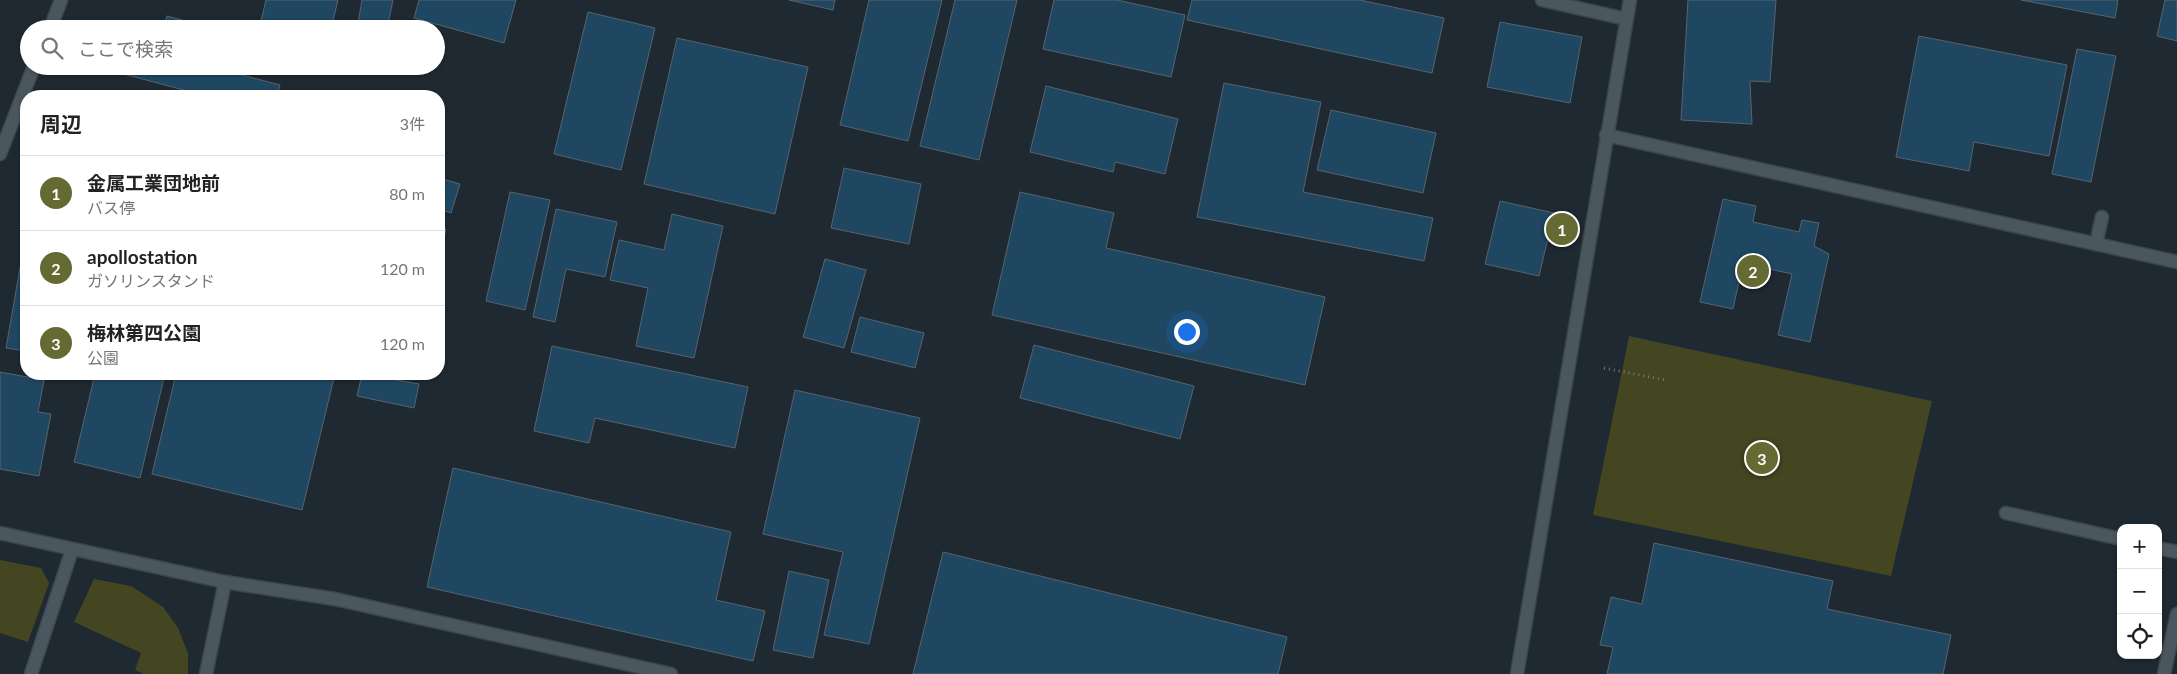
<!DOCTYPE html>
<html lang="ja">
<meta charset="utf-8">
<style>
body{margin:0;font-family:Lato,"Noto Sans JP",sans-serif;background:#f2f2f2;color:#222}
.controls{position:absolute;right:15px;bottom:15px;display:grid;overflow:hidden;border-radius:10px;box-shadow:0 1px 4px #0004}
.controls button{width:45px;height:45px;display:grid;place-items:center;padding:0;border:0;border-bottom:1px solid #e0e0e0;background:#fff;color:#222;font:25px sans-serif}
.you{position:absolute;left:1186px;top:331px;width:18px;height:18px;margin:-12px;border:4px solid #fff;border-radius:50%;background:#1a73e8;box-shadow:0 0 0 8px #1a73e833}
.badge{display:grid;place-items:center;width:32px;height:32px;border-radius:50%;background:#656a33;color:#fff;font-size:16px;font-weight:700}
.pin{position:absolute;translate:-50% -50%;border:2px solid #fff;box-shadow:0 1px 5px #0006}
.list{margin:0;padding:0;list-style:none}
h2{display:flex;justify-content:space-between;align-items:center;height:65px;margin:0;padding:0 20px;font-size:21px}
h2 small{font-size:16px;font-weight:400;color:#767676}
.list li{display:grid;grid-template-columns:32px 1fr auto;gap:15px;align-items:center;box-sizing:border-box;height:75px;padding:0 20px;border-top:1px solid #e0e0e0}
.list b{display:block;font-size:19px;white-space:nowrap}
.list p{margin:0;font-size:16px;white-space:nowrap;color:#767676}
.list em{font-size:16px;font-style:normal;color:#767676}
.icon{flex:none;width:28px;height:28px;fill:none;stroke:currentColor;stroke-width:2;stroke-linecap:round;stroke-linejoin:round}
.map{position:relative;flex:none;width:2177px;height:674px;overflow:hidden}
.search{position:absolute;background:#fff;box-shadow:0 1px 4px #0004;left:20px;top:20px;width:425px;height:55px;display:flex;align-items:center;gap:12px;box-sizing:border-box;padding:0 18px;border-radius:28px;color:#767676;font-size:19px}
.panel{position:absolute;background:#fff;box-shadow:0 1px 4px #0004;left:20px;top:90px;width:425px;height:290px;border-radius:20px}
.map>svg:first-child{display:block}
.green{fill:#434620}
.building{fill:#1f4762;stroke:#58636c}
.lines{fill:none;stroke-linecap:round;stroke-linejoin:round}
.service-casing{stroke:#3d464c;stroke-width:15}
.minor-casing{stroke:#3d464c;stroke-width:15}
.tertiary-casing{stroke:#3d464c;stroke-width:15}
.path{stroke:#707980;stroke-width:3;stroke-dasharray:1 4;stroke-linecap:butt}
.service{stroke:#4b575f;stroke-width:12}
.minor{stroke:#4b575f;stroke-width:12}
.tertiary{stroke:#4b575f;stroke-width:12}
</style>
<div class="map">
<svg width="2177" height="674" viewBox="0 0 2177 674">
<rect width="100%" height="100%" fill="#1f2931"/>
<g class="green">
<path d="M1629 336 1932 401 1891 576 1593 515Z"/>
<path d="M0 560 41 568 49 583 28 642 0 633Z"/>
<path d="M94 579 131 586 163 607 178 628 188 653V674H144L135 670 141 653 74 622Z"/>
</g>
<g class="building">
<path d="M266 0H338L331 29H259Z"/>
<path d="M362 0H393L387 29H357Z"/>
<path d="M419 0H516L504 43 414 18Z"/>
<path d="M789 0H835L833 10Z"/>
<path d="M869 0H942L908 141 840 125Z"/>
<path d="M955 0H1017L979 160 920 146Z"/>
<path d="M1054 0H1117L1185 15 1171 77 1043 49Z"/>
<path d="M1192 0H1360L1444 18 1432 73 1187 20Z"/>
<path d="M1688 0H1776L1770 82 1750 81 1752 124 1681 120Z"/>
<path d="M2021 0H2118L2115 18Z"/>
<path d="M2165 0H2177V41L2157 36Z"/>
<path d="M588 12 655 28 621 170 554 154Z"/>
<path d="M167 16 200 25 199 29H163Z"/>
<path d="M1500 22 1582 37 1570 103 1487 87Z"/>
<path d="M1919 36 2067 65 2049 156 1974 142 1969 171 1896 157Z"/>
<path d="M677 38 808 67 775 214 644 184Z"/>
<path d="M2077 49 2116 56 2091 182 2052 174Z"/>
<path d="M122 66H228L227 71 280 85 277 96H206L120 73Z"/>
<path d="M350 66H380L378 72Z"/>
<path d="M1224 83 1321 102 1303 192 1433 218 1424 261 1197 217Z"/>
<path d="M1046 86 1178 119 1165 174 1115 162 1113 172 1030 152Z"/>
<path d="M1331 110 1436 133 1423 193 1317 170Z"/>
<path d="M844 168 921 184 909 244 831 228Z"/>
<path d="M439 178 460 184 451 213 439 209Z"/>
<path d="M510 192 550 200 525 310 486 301Z"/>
<path d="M1020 192 1114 213 1106 248 1325 297 1305 385 992 315Z"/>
<path d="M1723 199 1756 206 1753 222 1799 232 1802 220 1819 223 1814 246 1829 254 1810 342 1778 335 1792 274 1743 263 1733 309 1700 302Z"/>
<path d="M1500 201 1554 213 1539 276 1485 264Z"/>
<path d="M556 209 617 222 605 277 566 269 555 322 533 317Z"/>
<path d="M672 214 723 226 694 358 636 346 648 288 610 280 619 240 664 250Z"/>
<path d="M439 228 446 229 439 261Z"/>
<path d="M24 245H26V351L6 348Z"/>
<path d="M825 259 866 270 844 348 803 337Z"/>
<path d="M860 317 924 333 915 368 851 352Z"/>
<path d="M1034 345 1194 386 1180 439 1020 398Z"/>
<path d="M552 346 748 387 735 448 595 418 589 443 534 431Z"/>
<path d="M0 372 44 380 38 412 51 414 39 476 0 469Z"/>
<path d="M95 374H165L140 478 74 462Z"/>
<path d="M176 374H335L302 510 152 474Z"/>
<path d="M362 374 419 384 414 408 357 396Z"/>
<path d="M795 390 920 418 869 644 824 635 843 552 763 534Z"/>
<path d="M453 468 731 532 716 600 765 611 753 661 427 587Z"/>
<path d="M1654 543 1833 581 1827 609 1951 635 1943 674H1607L1613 647 1600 645 1611 597 1642 604Z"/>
<path d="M943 552 1287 637 1278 674H913Z"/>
<path d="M789 571 829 580 813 658 773 650Z"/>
</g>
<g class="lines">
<defs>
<path id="service" d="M2096 244 2102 217"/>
<g id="minor">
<path d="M1542 0 1626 19"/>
<path d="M50 29 61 0"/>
<path d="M1606 135 2177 262"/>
<path d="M0 154 34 66"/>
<path d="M2006 513 2121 539"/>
<path d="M2158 548 2177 552"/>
<path d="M31 674 72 550"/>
<path d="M206 674 225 582 335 599 671 674"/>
<path d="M2164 674 2177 614"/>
</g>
<g id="tertiary">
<path d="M0 533 225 582"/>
<path d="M1517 674 1630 0"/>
</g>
</defs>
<use href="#service" class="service-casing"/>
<use href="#minor" class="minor-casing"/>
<use href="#tertiary" class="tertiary-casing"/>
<path class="path" d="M1604 368 1665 380"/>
<use href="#service" class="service"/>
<use href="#minor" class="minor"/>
<use href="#tertiary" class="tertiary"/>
</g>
</svg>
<div class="controls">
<button>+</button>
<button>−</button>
<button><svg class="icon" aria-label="locate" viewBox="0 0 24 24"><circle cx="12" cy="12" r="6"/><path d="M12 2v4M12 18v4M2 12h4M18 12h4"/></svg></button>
</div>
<div class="you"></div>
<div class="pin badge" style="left:1562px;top:229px">1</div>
<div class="pin badge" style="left:1753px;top:271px">2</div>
<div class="pin badge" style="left:1762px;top:458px">3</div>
<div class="search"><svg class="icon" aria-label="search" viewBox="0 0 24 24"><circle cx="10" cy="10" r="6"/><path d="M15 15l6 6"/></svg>ここで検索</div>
<section class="panel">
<h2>周辺<small>3件</small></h2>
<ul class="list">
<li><span class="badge">1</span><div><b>金属工業団地前</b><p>バス停</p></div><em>80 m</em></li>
<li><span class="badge">2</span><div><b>apollostation</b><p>ガソリンスタンド</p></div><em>120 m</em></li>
<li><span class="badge">3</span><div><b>梅林第四公園</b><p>公園</p></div><em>120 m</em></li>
</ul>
</section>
</div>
